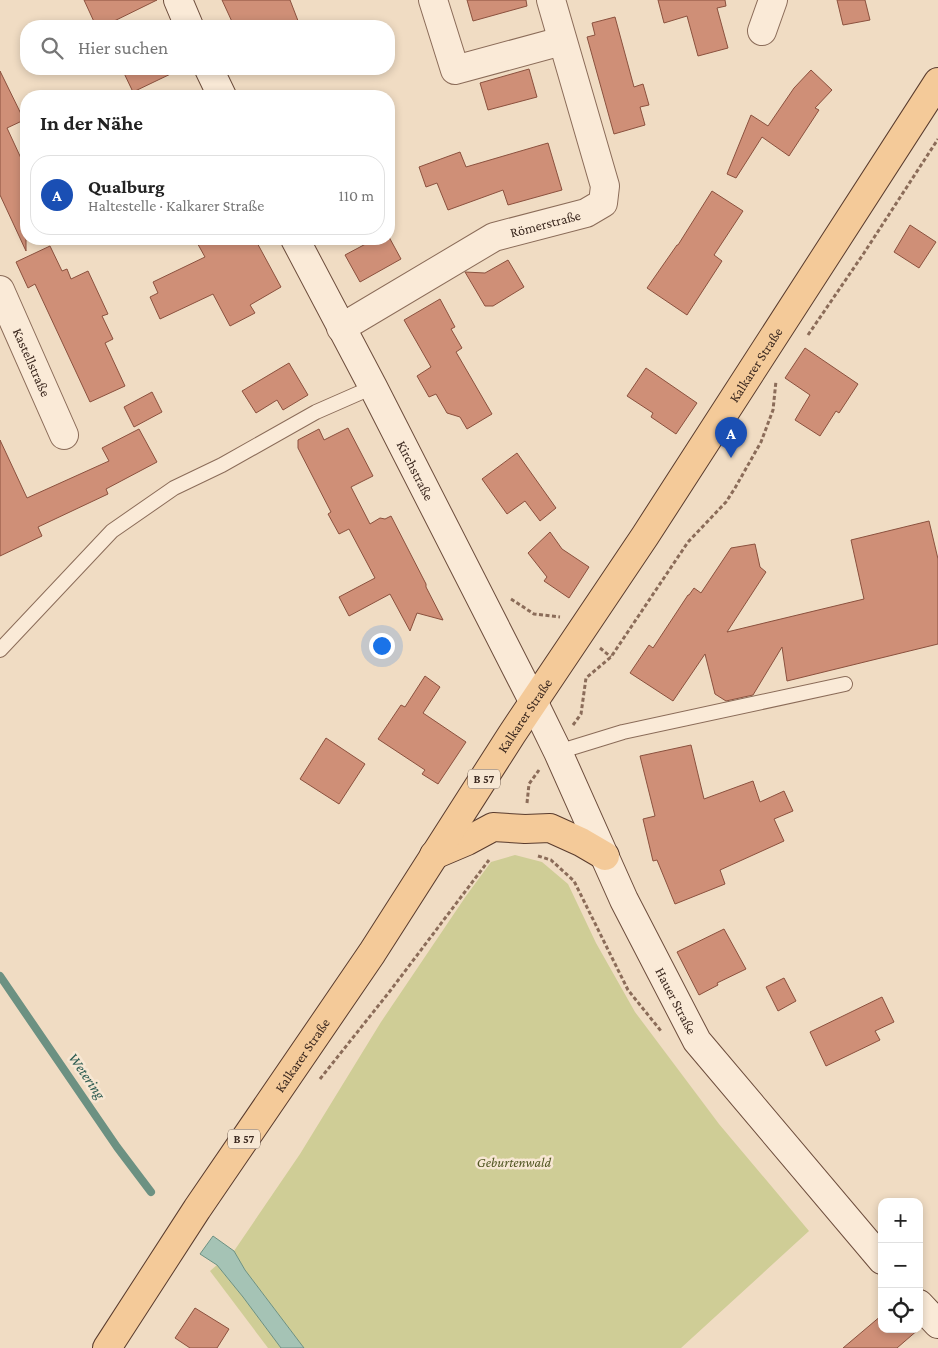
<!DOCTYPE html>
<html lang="de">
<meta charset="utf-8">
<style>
body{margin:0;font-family:"Crimson Pro",serif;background:#f6f6f6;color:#222}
.controls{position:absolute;right:15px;bottom:15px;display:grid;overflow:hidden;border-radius:10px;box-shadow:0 2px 8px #0003}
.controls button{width:45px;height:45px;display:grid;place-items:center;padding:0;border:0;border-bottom:1px solid #e0e0e0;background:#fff;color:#222;font:25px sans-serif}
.you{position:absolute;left:381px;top:645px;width:18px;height:18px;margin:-12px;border:4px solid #fff;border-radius:50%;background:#1a73e8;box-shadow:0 0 0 8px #1a73e833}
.badge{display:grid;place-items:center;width:32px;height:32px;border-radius:50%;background:#7c3aed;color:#fff;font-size:16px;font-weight:700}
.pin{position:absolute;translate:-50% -41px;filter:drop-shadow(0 1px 2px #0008)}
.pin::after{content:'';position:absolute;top:26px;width:18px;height:15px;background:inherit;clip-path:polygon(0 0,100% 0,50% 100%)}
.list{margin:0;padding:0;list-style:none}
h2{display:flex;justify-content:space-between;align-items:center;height:65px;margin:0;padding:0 20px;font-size:21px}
h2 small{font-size:16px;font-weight:400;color:#767676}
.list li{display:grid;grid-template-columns:32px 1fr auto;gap:15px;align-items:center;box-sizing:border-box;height:80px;margin:0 10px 10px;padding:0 10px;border:1px solid #e0e0e0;border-radius:20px}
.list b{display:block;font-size:19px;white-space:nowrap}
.list p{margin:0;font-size:16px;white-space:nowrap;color:#767676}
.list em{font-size:16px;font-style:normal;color:#767676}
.icon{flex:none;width:28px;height:28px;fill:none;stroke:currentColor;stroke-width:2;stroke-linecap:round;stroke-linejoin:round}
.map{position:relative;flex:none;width:938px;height:1348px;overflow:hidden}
.search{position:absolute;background:#fff;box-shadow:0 2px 8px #0003;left:20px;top:20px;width:375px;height:55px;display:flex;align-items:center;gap:12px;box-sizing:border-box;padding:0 18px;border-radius:20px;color:#767676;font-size:19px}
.panel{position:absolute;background:#fff;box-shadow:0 2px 8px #0003;left:20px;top:90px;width:375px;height:155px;border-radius:20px}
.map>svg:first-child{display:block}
.green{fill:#cfcd96}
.water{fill:#a5c3b5;stroke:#6c9182}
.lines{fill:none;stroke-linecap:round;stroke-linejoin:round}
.stream{stroke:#6c9182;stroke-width:8}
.building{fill:#cf8f77;stroke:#8b513e}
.lane-casing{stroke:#8b6c59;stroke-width:16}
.street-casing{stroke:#8b6c59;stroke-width:30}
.secondary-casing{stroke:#6d4d3c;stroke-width:30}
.primary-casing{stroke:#593b2d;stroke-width:30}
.path{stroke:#8b6c59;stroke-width:3;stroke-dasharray:4 2.5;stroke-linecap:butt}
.lane{stroke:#faead7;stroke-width:14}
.street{stroke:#faead7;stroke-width:28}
.secondary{stroke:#faead7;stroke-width:28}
.primary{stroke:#f4ca99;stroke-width:28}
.labels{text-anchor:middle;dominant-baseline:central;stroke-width:5;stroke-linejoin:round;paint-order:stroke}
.shield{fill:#f7e7d3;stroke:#736154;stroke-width:1}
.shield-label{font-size:12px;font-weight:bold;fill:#3a271e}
.street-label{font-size:14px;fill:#3a271e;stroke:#f7e7d3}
.park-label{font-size:14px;font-style:italic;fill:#525723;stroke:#f7e7d3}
.water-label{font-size:15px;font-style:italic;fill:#2c5b51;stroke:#f7e7d3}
</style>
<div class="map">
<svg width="938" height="1348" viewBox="0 0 938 1348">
<rect width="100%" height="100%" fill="#f0dcc3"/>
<g class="green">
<path d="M515 855 542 862 568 884 596 943 635 1012 719 1124 809 1231 681 1348H304L245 1270 234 1251 300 1154 381 1022 466 896 491 862Z"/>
<path d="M217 1265 243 1297 281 1348H268L210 1271Z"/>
</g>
<path class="water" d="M213 1236 234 1251 245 1270 304 1348H281L243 1297 217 1265 200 1254Z"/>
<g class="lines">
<path class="stream" d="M0 976 117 1147 151 1192"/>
</g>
<g class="building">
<path d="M84 0H157L104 26H96Z"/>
<path d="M222 0H290L300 26H234Z"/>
<path d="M467 0H526L527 6 473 21Z"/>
<path d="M658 0H725L726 6 717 8 728 48 698 56 687 16 664 23Z"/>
<path d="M837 0H865L870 20 843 25Z"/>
<path d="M615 17 634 87 643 84 649 105 640 107 645 125 614 134 587 37 595 35 592 23Z"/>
<path d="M122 69H181L133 92Z"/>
<path d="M529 69 537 97 488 110 480 83Z"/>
<path d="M811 70 832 90 815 108 819 110 789 156 762 137 736 178 727 174 751 115 768 126 794 88Z"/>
<path d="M0 71 24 120 7 128 26 169V251L0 195Z"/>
<path d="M548 143 562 190 508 205 503 190 448 210 437 183 426 187 419 167 460 152 466 167Z"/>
<path d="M712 191 743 211 714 255 722 261 687 315 647 288 677 245H678Z"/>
<path d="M910 225 936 242 919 268 894 252Z"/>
<path d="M389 237 401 259 360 282 345 255 375 239H389Z"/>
<path d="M195 239H255L281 287 250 305 255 313 230 326 213 294 160 319 150 297 158 293 153 282 205 257Z"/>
<path d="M50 246 62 271 67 269 71 279 88 271 108 314 102 316 113 339 105 343 125 386 90 402 35 284 28 288 16 262Z"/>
<path d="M508 260 524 287 493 306H485L465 272 485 273Z"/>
<path d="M440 299 455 327 451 329 462 348 456 352 492 414 467 429 460 417 447 413 436 394 429 397 417 376 431 367 404 320Z"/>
<path d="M805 348 858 384 839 413 836 411 820 436 795 420 810 395 785 378Z"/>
<path d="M289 363 308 395 283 410 277 400 256 413 242 391Z"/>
<path d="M646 368 697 403 676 434 651 417 653 413 627 396Z"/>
<path d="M152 392 162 412 134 427 124 407Z"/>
<path d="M348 428 373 476 351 487 370 524 380 518 385 519 391 516 426 584V587L443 620 417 613 410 631 390 594 349 616 339 597 375 578 349 529 339 534 328 514 331 512 298 448V440L319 429 324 440Z"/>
<path d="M139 429 157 462 106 489 108 494 38 527 42 536 0 556V440L27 498 109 461 102 448Z"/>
<path d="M517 453 556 508 540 521 525 501 507 514 482 479Z"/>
<path d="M929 521 938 559V644L787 681 782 647 753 695 726 701 715 694 705 654 673 701 630 673 649 645 653 648 688 595H689L694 588 701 593 731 548 755 544 760 567 766 572 727 632 864 599 851 540Z"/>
<path d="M550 532 562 549 589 567 569 598 544 581 547 577 528 553Z"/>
<path d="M425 676 440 687 423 713 466 742 438 784 422 774 425 770 378 739 401 705 405 707Z"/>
<path d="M326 738 365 764 339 804 300 779Z"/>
<path d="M691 745 704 799 753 781 760 802 784 791 793 811 774 819 784 841 720 870 725 884 675 904 657 860 653 861 643 819 655 816 640 756Z"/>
<path d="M724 929 746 969 717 983 718 985 699 995 677 952Z"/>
<path d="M784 978 796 1001 778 1011 766 987Z"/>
<path d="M882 997 894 1022 875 1031 880 1040 826 1066 810 1032Z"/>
<path d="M195 1308 229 1329 217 1348H190L175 1338Z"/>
<path d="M882 1315V1329H919L897 1348H843Z"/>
</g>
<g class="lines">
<defs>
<g id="lane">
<path d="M0 650 112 531 174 488 222 465 316 412 373 387"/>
<path d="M558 752 623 732 845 684"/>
</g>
<g id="street">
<path d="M433 0 455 70 562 41"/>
<path d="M762 31 773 0"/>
<path id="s1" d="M0 290 64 435"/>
<path id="s2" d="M341 328 494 237 586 213 603 203 605 186 551 0"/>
</g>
<g id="secondary">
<path d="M178 0 189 26"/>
<path d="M209 69 222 96"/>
<path id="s3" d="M295 239 373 387 534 703 558 752 624 900 697 1041 882 1260"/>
<path d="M919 1304 938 1324"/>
</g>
<g id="primary">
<path d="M434 855 467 841 493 827 525 829 550 828 581 842 605 856"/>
<path id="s4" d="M107 1348 197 1209 372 953 512 734 645 536 938 82"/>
</g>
</defs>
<use href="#lane" class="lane-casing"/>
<use href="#street" class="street-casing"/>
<use href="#secondary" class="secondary-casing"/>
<use href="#primary" class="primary-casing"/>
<g class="path">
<path d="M808 335 864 253 938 139"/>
<path d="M511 599 534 614 560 617"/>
<path d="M600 648 611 657"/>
<path d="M573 725 581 714 586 678 611 657 688 542 726 502 735 488 761 442 773 410 776 381"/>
<path d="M527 803 529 784 539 770"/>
<path d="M538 856 551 860 574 881 628 990 661 1031"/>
<path d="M320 1079 390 991 489 860"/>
</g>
<use href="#lane" class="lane"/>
<use href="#street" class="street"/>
<use href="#secondary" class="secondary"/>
<use href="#primary" class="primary"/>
</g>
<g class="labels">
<g class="shield">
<rect x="468" y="769.5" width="32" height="19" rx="4"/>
<rect x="228" y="1129.5" width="32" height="19" rx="4"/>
</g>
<g class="shield-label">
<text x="484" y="779">B 57</text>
<text x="244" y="1139">B 57</text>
</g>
<g class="street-label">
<text stroke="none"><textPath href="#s2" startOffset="231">Römerstraße</textPath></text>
<text stroke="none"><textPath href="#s1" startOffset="79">Kastellstraße</textPath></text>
<text stroke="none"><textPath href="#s4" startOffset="1178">Kalkarer Straße</textPath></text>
<text stroke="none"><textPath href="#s3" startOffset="261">Kirchstraße</textPath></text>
<text stroke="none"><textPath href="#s4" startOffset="758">Kalkarer Straße</textPath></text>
<text stroke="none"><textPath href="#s3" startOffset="852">Hauer Straße</textPath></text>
<text stroke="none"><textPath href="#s4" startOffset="352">Kalkarer Straße</textPath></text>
</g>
<g class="park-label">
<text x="514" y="1162">Geburtenwald</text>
</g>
<g class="water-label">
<text transform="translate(87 1076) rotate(55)">Wetering</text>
</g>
</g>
</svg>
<div class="controls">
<button>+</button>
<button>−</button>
<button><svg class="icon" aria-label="locate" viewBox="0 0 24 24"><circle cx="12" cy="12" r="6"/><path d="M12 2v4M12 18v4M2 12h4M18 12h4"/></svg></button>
</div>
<div class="you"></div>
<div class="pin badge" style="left:731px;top:458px;background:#1a4fb4">A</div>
<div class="search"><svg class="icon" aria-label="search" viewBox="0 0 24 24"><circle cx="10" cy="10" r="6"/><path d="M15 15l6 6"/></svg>Hier suchen</div>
<section class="panel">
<h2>In der Nähe<small></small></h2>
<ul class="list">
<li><span class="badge" style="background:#1a4fb4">A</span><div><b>Qualburg</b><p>Haltestelle · Kalkarer Straße</p></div><em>110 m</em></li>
</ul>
</section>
</div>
